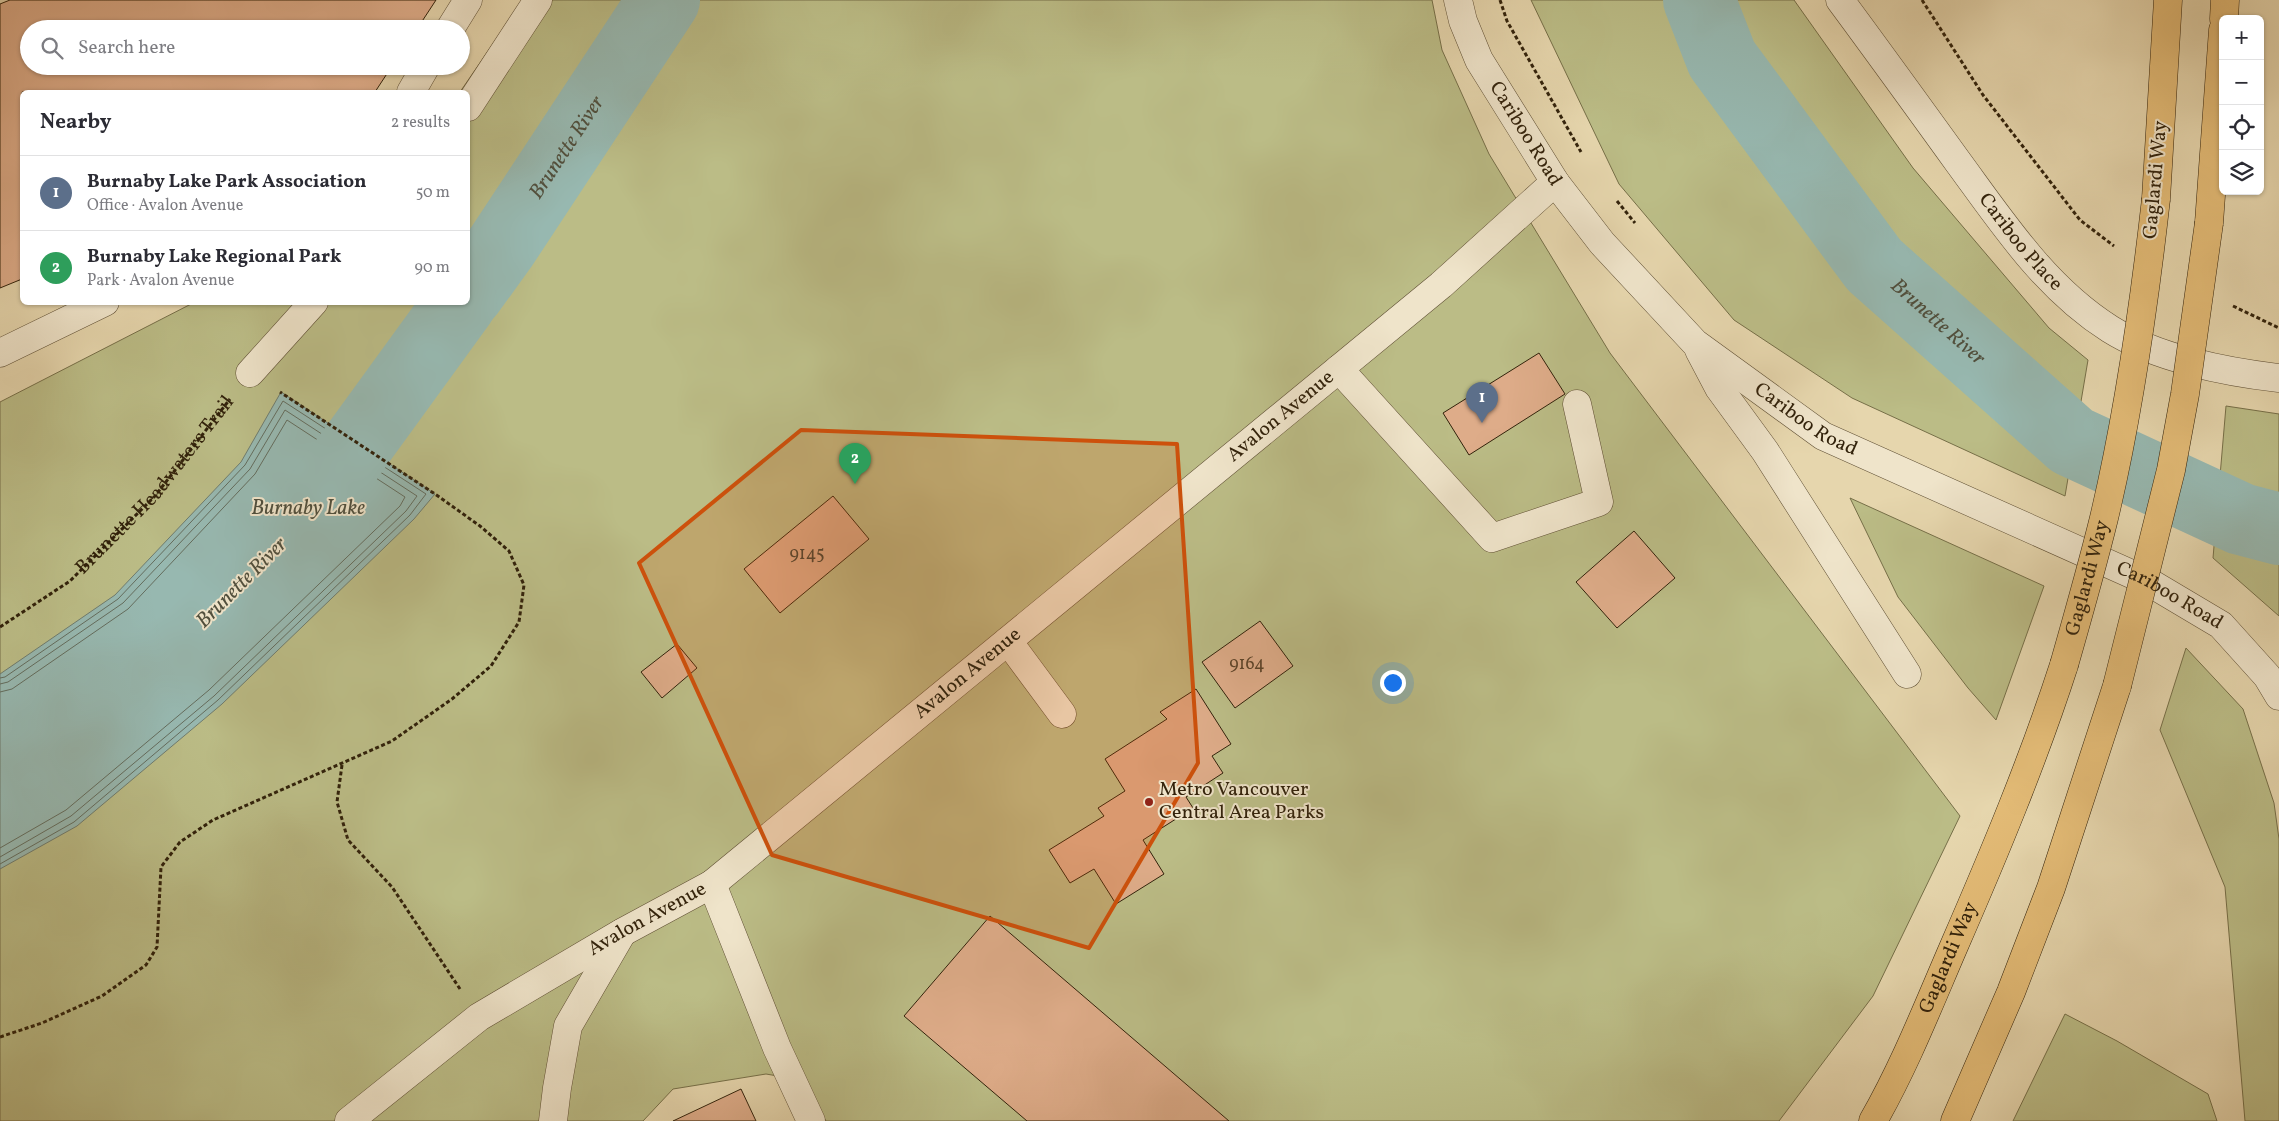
<!DOCTYPE html>
<meta charset="utf-8">
<style>
body{margin:0;font-family:Vollkorn,serif;background:#f2f2f3;color:#2b2b33}
.controls{position:absolute;right:15px;top:15px;display:grid;overflow:hidden;border-radius:8px;box-shadow:0 1px 4px #0004}
.controls button{width:45px;height:45px;display:grid;place-items:center;padding:0;border:0;border-bottom:1px solid #e1e1e2;background:#fff;color:#2b2b33;font:25px sans-serif}
.you{position:absolute;left:1392px;top:682px;width:18px;height:18px;margin:-12px;border:4px solid #fff;border-radius:50%;background:#1a73e8;box-shadow:0 0 0 8px #1a73e833}
.badge{display:grid;place-items:center;width:32px;height:32px;border-radius:50%;background:#8f2418;color:#fff;font-size:16px;font-weight:700}
.pin{position:absolute;translate:-50% -41px;filter:drop-shadow(0 1px 2px #0008)}
.pin::after{content:'';position:absolute;top:26px;width:18px;height:15px;background:inherit;clip-path:polygon(0 0,100% 0,50% 100%)}
.list{margin:0;padding:0;list-style:none}
h2{display:flex;justify-content:space-between;align-items:center;height:65px;margin:0;padding:0 20px;font-size:21px}
h2 small{font-size:16px;font-weight:400;color:#7c7c81}
.list li{display:grid;grid-template-columns:32px 1fr auto;gap:15px;align-items:center;box-sizing:border-box;height:75px;padding:0 20px;border-top:1px solid #e1e1e2}
.list b{display:block;font-size:19px;white-space:nowrap}
.list p{margin:0;font-size:16px;white-space:nowrap;color:#7c7c81}
.list em{font-size:16px;font-style:normal;color:#7c7c81}
.icon{flex:none;width:28px;height:28px;fill:none;stroke:currentColor;stroke-width:2;stroke-linecap:round;stroke-linejoin:round}
.map{position:relative;flex:none;width:2279px;height:1121px;overflow:hidden}
.search{position:absolute;background:#fff;box-shadow:0 1px 4px #0004;left:20px;top:20px;width:450px;height:55px;display:flex;align-items:center;gap:12px;box-sizing:border-box;padding:0 18px;border-radius:28px;color:#7c7c81;font-size:19px}
.panel{position:absolute;background:#fff;box-shadow:0 1px 4px #0004;left:20px;top:90px;width:450px;height:215px;border-radius:8px}
.map>svg:first-child{display:block}
.green{fill:#bbbc86;stroke:#766f48}
.water{fill:#97b8b0;stroke:#6f7c6e}
.lines{fill:none;stroke-linecap:round;stroke-linejoin:round}
.shore{stroke:#646d5e;stroke-width:1}
.river{stroke:#97b8b0;stroke-width:72}
.building{fill:#deac89;stroke:#32220b}
.minor-casing{stroke:#5f4f34;stroke-width:29}
.major-casing{stroke:#32220b;stroke-width:29}
.path{stroke:#32220b;stroke-width:3;stroke-dasharray:4 2.5;stroke-linecap:butt}
.minor{stroke:#efe4ca;stroke-width:28}
.major{stroke:#e3bb76;stroke-width:28}
.major-bridge-casing{stroke:#32220b;stroke-width:29;stroke-linecap:butt}
.major-bridge{stroke:#e3bb76;stroke-width:28}
.marked{fill:#cd510c;fill-opacity:0.2;stroke:#cd510c;stroke-width:4;stroke-linejoin:round}
.poi-dot{fill:#8f2418;stroke:#efe4ca;stroke-width:2}
.labels{text-anchor:middle;dominant-baseline:central;stroke-width:4;stroke-linejoin:round;paint-order:stroke}
.number-label{font-size:18px;fill:#5d442a}
.street-label{font-size:20px;fill:#32220b;stroke:#efe4ca}
.poi-label{font-size:20px;fill:#32220b;stroke:#efe4ca;text-anchor:start}
.water-label{font-size:21px;font-style:italic;fill:#504f3d;stroke:#efe4ca}
</style>
<div class="map">
<svg width="2279" height="1121" viewBox="0 0 2279 1121">
<rect width="100%" height="100%" fill="#e6d6ad"/>
<filter id="stains"><feTurbulence type="fractalNoise" baseFrequency=".004" numOctaves="4"/><feColorMatrix values="0 0 0 0 .2 0 0 0 0 .09 0 0 0 0 .02 0 0 0 .5 -.17"/></filter>
<radialGradient id="worn" r=".72"><stop offset=".6" stop-color="#630" stop-opacity="0"/><stop offset="1" stop-color="#630" stop-opacity=".3"/></radialGradient>
<g class="green">
<path d="M523 0H1432L1442 50 1489 154 1610 353 1960 816 1873 996 1779 1121H826L801 1080 766 1074 673 1089 643 1121H0V402L193 303 468 302V92H460Z"/>
<path d="M1531 0H1794L1913 168 2049 328 2088 360 2065 496 1852 398 1734 320 1619 184Z"/>
<path d="M2226 406 2279 414V616L2213 558Z"/>
<path d="M1850 498 2044 586 1996 720 1968 688 1898 597Z"/>
<path d="M2186 648 2243 709 2274 803 2279 839V1121H2245L2225 887 2160 730Z"/>
<path d="M2065 1014 2117 1041 2208 1094 2217 1121H2013Z"/>
</g>
<path class="water" d="M281 392 435 494 414 519 222 704 77 826 0 869V674L115 595 241 462Z"/>
<g class="lines">
<g class="shore">
<path d="M0 678 5 677 118 599 245 465 283 401 426 494 410 515 218 700 74 822 0 864"/>
<path d="M0 684 8 682 123 603 250 469 285 410 417 496 406 511 214 696 71 816 0 857"/>
<path d="M0 692 12 689 128 609 255 474 287 420 405 497 400 506 209 690 66 810 0 848"/>
</g>
<g class="river">
<path id="s1" d="M1699 0 1722 59 1874 265 2072 441 2241 519 2279 529"/>
<path id="s2" d="M468 293 502 246 664 0"/>
<path d="M299 525 461 302"/>
</g>
</g>
<g class="building">
<path d="M10 0H436L417 29H29V66H392L375 92H22V279L0 288V4Z"/>
<path d="M1539 353 1565 394 1469 455 1443 413Z"/>
<path d="M833 496 869 539 780 613 744 569Z"/>
<path d="M1634 531 1675 578 1617 628 1576 582Z"/>
<path d="M1260 621 1293 666 1235 708 1202 662Z"/>
<path d="M677 644 697 668 662 698 641 672Z"/>
<path d="M1196 689 1231 744 1212 756 1223 773 1186 797 1193 808 1143 840 1164 874 1116 904 1094 869 1070 883 1049 850 1104 816 1098 808 1125 791 1105 759 1167 719 1160 712Z"/>
<path d="M990 916 1229 1121H1027L904 1016Z"/>
<path d="M741 1089 756 1121H673Z"/>
</g>
<g class="lines">
<defs>
<g id="minor">
<path id="s4" d="M1458 0 1463 21 1479 60 1555 182 1602 243 1695 343 1823 436 2147 581 2221 625 2267 676 2279 696"/>
<path id="s5" d="M1840 0C1880 54 1919 108 1958 162 2002 222 2045 288 2110 329 2156 358 2225 372 2279 378"/>
<path d="M450 29 468 0"/>
<path d="M411 92 426 66"/>
<path d="M468 107 538 0"/>
<path d="M1699 350 1719 388 1765 451 1907 674"/>
<path d="M0 353 105 302"/>
<path d="M1339 369 1492 538 1599 502 1577 404"/>
<path d="M250 373 314 302"/>
<path d="M1008 641 1062 714"/>
<path d="M712 884 777 1048 811 1121"/>
<path id="s6" d="M349 1121 479 1017 623 932 712 884 1441 285 1555 182"/>
<path d="M553 1121 557 1088 568 1026 622 933"/>
</g>
<g id="major">
<path d="M2224 19 2225 0"/>
<path d="M2156 199 2168 0"/>
<path d="M2209 223 2223 30"/>
<path id="s7" d="M1873 1121C1905 1065 1928 1006 1954 946 1994 854 2033 761 2064 665"/>
<path d="M1955 1121 2011 992 2051 888 2117 686"/>
</g>
</defs>
<use href="#minor" class="minor-casing"/>
<use href="#major" class="major-casing"/>
<g class="path">
<path d="M1500 0 1507 21 1581 152"/>
<path d="M1922 0 1983 95 2080 220 2114 246"/>
<path d="M1617 201 1635 223"/>
<path d="M2233 306 2279 328"/>
<path id="s3" d="M0 627 70 581 155 496 230 399"/>
<path d="M342 765 337 802 348 840 392 887 460 989"/>
<path d="M0 1037 42 1023 102 996 146 965 157 947 161 867 180 842 213 820 392 741 452 699 491 666 519 622 524 585 509 551 480 526 435 494 280 392"/>
</g>
<use href="#minor" class="minor"/>
<use href="#major" class="major"/>
<defs>
<g id="major-bridge">
<path id="s8" d="M2064 665C2078 616 2092 567 2104 518 2129 413 2144 306 2156 199"/>
<path d="M2117 686 2171 470 2185 394 2209 223"/>
</g>
</defs>
<use href="#major-bridge" class="major-bridge-casing"/>
<use href="#major-bridge" class="major-bridge"/>
</g>
<path class="marked" d="M801 430 1177 444 1198 763 1089 948 772 855 639 563Z"/>
<circle class="poi-dot" cx="1149" cy="802" r="5"/>
<g class="labels">
<g class="number-label">
<text x="807" y="554">9145</text>
<text x="1247" y="664">9164</text>
</g>
<g class="street-label">
<text stroke="none"><textPath href="#s4" startOffset="151">Cariboo Road</textPath></text>
<text transform="translate(2156 180) rotate(-85)">Gaglardi Way</text>
<text stroke="none"><textPath href="#s5" startOffset="302">Cariboo Place</textPath></text>
<text stroke="none"><textPath href="#s6" startOffset="1171">Avalon Avenue</textPath></text>
<text stroke="none"><textPath href="#s4" startOffset="556">Cariboo Road</textPath></text>
<text stroke="none"><textPath href="#s3" startOffset="212">Brunette Headwaters Trail</textPath></text>
<text stroke="none"><textPath href="#s8" startOffset="90">Gaglardi Way</textPath></text>
<text stroke="none"><textPath href="#s4" startOffset="961">Cariboo Road</textPath></text>
<text stroke="none"><textPath href="#s6" startOffset="766">Avalon Avenue</textPath></text>
<text stroke="none"><textPath href="#s6" startOffset="361">Avalon Avenue</textPath></text>
<text stroke="none"><textPath href="#s7" startOffset="180">Gaglardi Way</textPath></text>
</g>
<g class="poi-label">
<text x="1159" y="790">Metro Vancouver<tspan x="1159" dy="23">Central Area Parks</tspan></text>
</g>
<g class="water-label">
<text stroke="none"><textPath href="#s2" startOffset="176">Brunette River</textPath></text>
<text stroke="none"><textPath href="#s1" startOffset="405">Brunette River</textPath></text>
<text x="308" y="508">Burnaby Lake</text>
<text transform="translate(242 583) rotate(-45)">Brunette River</text>
</g>
</g>
<rect width="100%" height="100%" filter="url(#stains)"/>
<rect width="100%" height="100%" fill="url(#worn)"/>
</svg>
<div class="controls">
<button>+</button>
<button>−</button>
<button><svg class="icon" aria-label="locate" viewBox="0 0 24 24"><circle cx="12" cy="12" r="6"/><path d="M12 2v4M12 18v4M2 12h4M18 12h4"/></svg></button>
<button><svg class="icon" aria-label="layers" viewBox="0 0 24 24"><path d="M12 4l9 5-9 5-9-5zM3 14l9 5 9-5"/></svg></button>
</div>
<div class="you"></div>
<div class="pin badge" style="left:1482px;top:423px;background:#5c6f8a">1</div>
<div class="pin badge" style="left:855px;top:484px;background:#2e9e5b">2</div>
<div class="search"><svg class="icon" aria-label="search" viewBox="0 0 24 24"><circle cx="10" cy="10" r="6"/><path d="M15 15l6 6"/></svg>Search here</div>
<section class="panel">
<h2>Nearby<small>2 results</small></h2>
<ul class="list">
<li><span class="badge" style="background:#5c6f8a">1</span><div><b>Burnaby Lake Park Association</b><p>Office · Avalon Avenue</p></div><em>50 m</em></li>
<li><span class="badge" style="background:#2e9e5b">2</span><div><b>Burnaby Lake Regional Park</b><p>Park · Avalon Avenue</p></div><em>90 m</em></li>
</ul>
</section>
</div>
